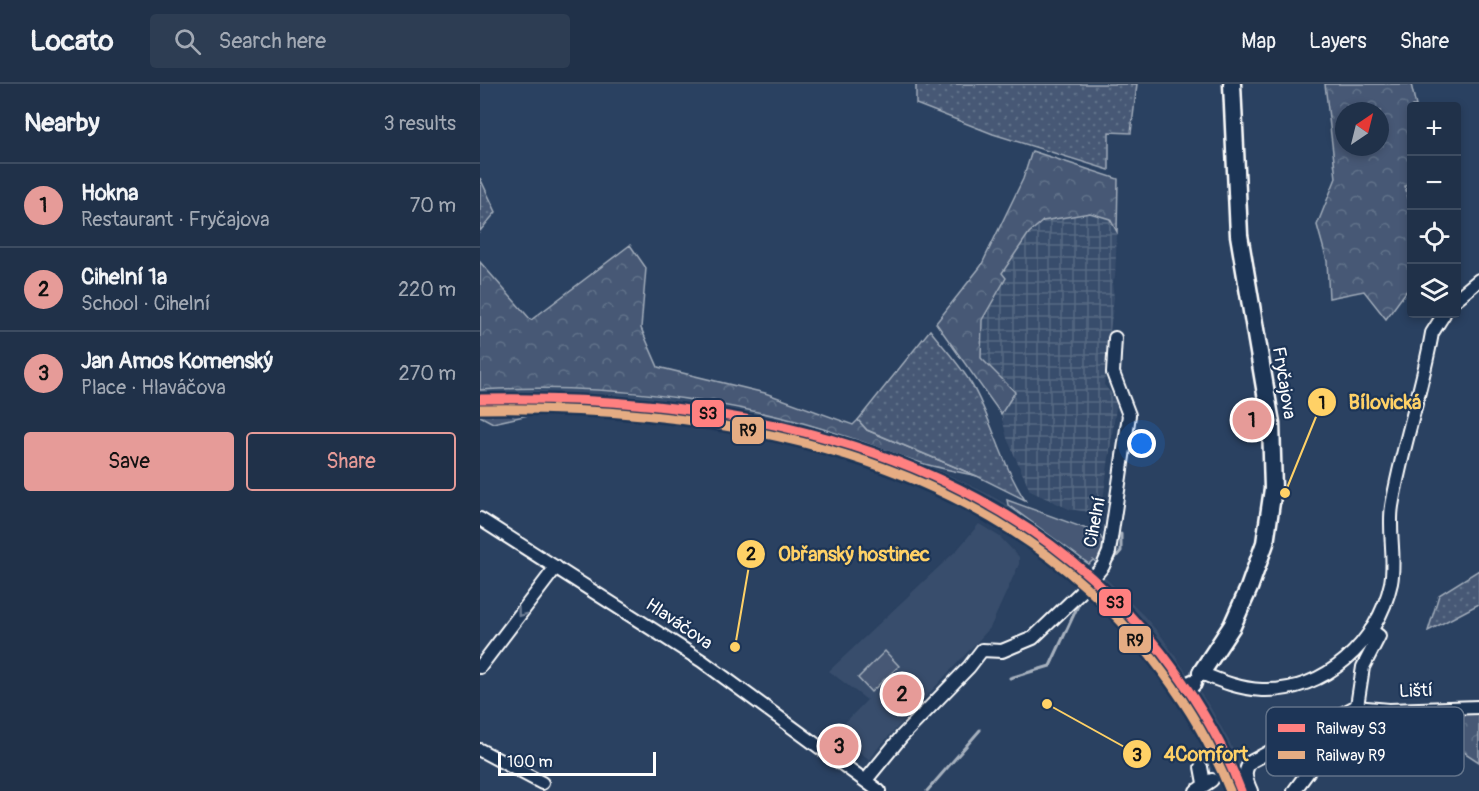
<!DOCTYPE html>
<meta charset="utf-8">
<style>
body{margin:0;font-family:Pangolin,sans-serif;background:#2d3d53;color:#f1f3f6}
.controls{position:absolute;right:18px;top:18px;display:grid;overflow:hidden;border-radius:6px;box-shadow:0 3px 9px #0003}
.controls button{width:54px;height:54px;display:grid;place-items:center;padding:0;border:0;border-bottom:2px solid #3d4c61;background:#203149;color:#f1f3f6;font:30px sans-serif}
.compass{position:absolute;left:855px;top:18px;width:54px;height:54px;border-radius:50%;background:#203149;box-shadow:0 3px 9px #0003;rotate:35deg}
.scale{position:absolute;left:18px;bottom:15px;width:158px;box-sizing:border-box;padding-left:6px;border:3px solid #fff;border-top:0;font-size:16px;line-height:21px;white-space:nowrap;color:#fff;-webkit-text-stroke:4px #1d3557;paint-order:stroke}
.you{position:absolute;left:662px;top:360px;width:21px;height:21px;margin:-15px;border:4px solid #fff;border-radius:50%;background:#1a73e8;box-shadow:0 0 0 9px #1a73e833}
.badge{display:grid;place-items:center;width:39px;height:39px;border-radius:50%;background:#e69b98;color:#111;font-size:20px;font-weight:700}
.pin{position:absolute;translate:-50% -50%;border:3px solid #fff;box-shadow:0 2px 6px #0006}
.list{margin:0;padding:0;list-style:none}
h2{display:flex;justify-content:space-between;align-items:center;height:78px;margin:0;padding:0 24px;font-size:26px}
h2 small{font-size:20px;font-weight:400;color:#a2a9b4}
.list li{display:grid;grid-template-columns:39px 1fr auto;gap:18px;align-items:center;box-sizing:border-box;height:84px;padding:0 24px;border-top:2px solid #3d4c61}
.list b{display:block;font-size:22px;white-space:nowrap}
.list p{margin:0;font-size:20px;white-space:nowrap;color:#a2a9b4}
.list em{font-size:20px;font-style:normal;color:#a2a9b4}
.actions{display:flex;gap:12px;padding:18px 24px}
.actions a{flex:1;padding:14px 0;border:2px solid #e69b98;border-radius:6px;text-align:center;font-size:21px;color:#e69b98}
.actions .main{background:#e69b98;color:#111}
.icon{flex:none;width:33px;height:33px;fill:none;stroke:currentColor;stroke-width:2;stroke-linecap:round;stroke-linejoin:round}
.map{position:relative;flex:none;width:999px;height:707px;overflow:hidden}
header{display:flex;align-items:center;gap:36px;box-sizing:border-box;height:84px;padding:0 30px;background:#203149;border-bottom:2px solid #3d4c61}
header strong{font-size:28px}
nav{display:flex;gap:33px;margin-inline-start:auto;font-size:21px}
.search{width:420px;height:54px;background:#2d3d53;display:flex;align-items:center;gap:15px;box-sizing:border-box;padding:0 21px;border-radius:6px;color:#a2a9b4;font-size:22px}
main{display:flex}
aside{flex:1;background:#203149}
.map>svg:first-child{display:block}
.built{fill:#394e6c}
.industrial{fill:url(#industrial-grid)}
.grass{fill:#465975;stroke:#a2acba;stroke-width:1.5}
.forest{fill:url(#forest-crowns);stroke:#a2acba;stroke-width:1.5;fill-rule:evenodd}
.park{fill:url(#park-dots);stroke:#a2acba;stroke-width:1.5}
.lines{fill:none;stroke-linecap:round;stroke-linejoin:round}
.stream{stroke:#a7b1be;stroke-width:3}
.street-casing{stroke:#fff;stroke-width:16}
.secondary-casing{stroke:#fff;stroke-width:21}
.street{stroke:#1d3557;stroke-width:12}
.secondary{stroke:#1d3557;stroke-width:16}
.rail-1-casing{stroke:#1d3557;stroke-width:14}
.rail-2-casing{stroke:#1d3557;stroke-width:14}
.rail-1{stroke:#ff8080;stroke-width:9}
.rail-2{stroke:#e5ac83;stroke-width:9}
.oneway{stroke:#6c7c92}
.labels{text-anchor:middle;dominant-baseline:central;stroke-width:4.5;stroke-linejoin:round;paint-order:stroke}
.street-label{font-size:18px;fill:#fff;stroke:#1d3557}
.key{fill:#1d3557;stroke:#617289;stroke-width:1.5}
.key-label{font-size:16px;fill:#fff}
.leader{fill:none;stroke:#ffd166;stroke-width:2}
.callout-dot{fill:#ffd166;stroke:#1d3557;stroke-width:2}
.mark-label{font-size:18px;text-anchor:middle;font-weight:bold;fill:#111}
.callout-label{font-size:20px;text-anchor:middle;font-weight:bold;fill:#ffd166;stroke:#1d3557;stroke-width:4.5;stroke-linejoin:round;paint-order:stroke}
.line-badge{stroke:#1d3557;stroke-width:2}
.pale-badge-label{font-size:16px;text-anchor:middle;font-weight:bold;fill:#111}
</style>
<header>
<strong>Locato</strong>
<div class="search"><svg class="icon" aria-label="search" viewBox="0 0 24 24"><circle cx="10" cy="10" r="6"/><path d="M15 15l6 6"/></svg>Search here</div>
<nav><a>Map</a><a>Layers</a><a>Share</a></nav>
</header>
<main>
<aside>
<h2>Nearby<small>3 results</small></h2>
<ul class="list">
<li><span class="badge">1</span><div><b>Hokna</b><p>Restaurant · Fryčajova</p></div><em>70 m</em></li>
<li><span class="badge">2</span><div><b>Cihelní 1a</b><p>School · Cihelní</p></div><em>220 m</em></li>
<li><span class="badge">3</span><div><b>Jan Amos Komenský</b><p>Place · Hlaváčova</p></div><em>270 m</em></li>
</ul>
<div class="actions"><a class="main">Save</a><a>Share</a></div>
</aside>
<div class="map">
<svg width="999" height="707" viewBox="0 0 999 707">
<defs>
<pattern id="industrial-grid" width="8" height="8" patternUnits="userSpaceOnUse" patternTransform="scale(1.5)"><rect width="8" height="8" fill="#394e6c"/><path d="M0 4h8M4 0v8" fill="none" stroke="#576982"/></pattern>
<pattern id="forest-crowns" width="20" height="18" patternUnits="userSpaceOnUse" patternTransform="scale(1.5)"><rect width="20" height="18" fill="#465975"/><path d="M2 6a3 3 0 1 1 6 0M12 15a3 3 0 1 1 6 0" fill="none" stroke="#62728a"/></pattern>
<pattern id="park-dots" width="8" height="8" patternUnits="userSpaceOnUse" patternTransform="scale(1.5)"><rect width="8" height="8" fill="#465975"/><path d="M2 2h.1M6 6h.1" fill="none" stroke="#62728a" stroke-width="1.8" stroke-linecap="round"/></pattern>
</defs>
<rect width="100%" height="100%" fill="#2a4161"/>
<filter id="ink" filterUnits="userSpaceOnUse"><feTurbulence type="fractalNoise" baseFrequency=".0167" numOctaves="2"/><feDisplacementMap in="SourceGraphic" scale="12" xChannelSelector="R" yChannelSelector="G"/><feConvolveMatrix kernelMatrix="1 2 1 2 8 2 1 2 1" color-interpolation-filters="sRGB"/></filter>
<g filter="url(#ink)">
<g class="built">
<path d="M24 305 104 306 182 313 300 333 397 363 465 389 506 409 543 430 610 479 664 532 682 553 730 623 749 657 771 707H746L721 653 700 620 664 567 616 515 554 465 495 430 455 410 389 385 329 366 257 349 139 332 62 328 0 330V306Z"/>
<path d="M499 440 520 453 539 473V480L510 544 398 664 390 676 355 649 387 616 349 587 478 465Z"/>
</g>
<path class="industrial" d="M610 129 630 135 637 148 635 193 632 199 634 213 624 301 637 316 621 430 589 425 550 407 527 354 521 330 534 308 501 274 502 236 526 195 522 189 549 149 563 137Z"/>
<g class="grass">
<path d="M527 416 618 449 626 461 620 481 613 476 609 480 528 421Z"/>
<path d="M405 567 419 582 391 608 378 594Z"/>
</g>
<g class="forest">
<path d="M845 0H931L936 22H932L931 101 925 102 931 124V201L906 235 884 207 849 214 847 177 837 141 856 94ZM864 27H900V63H864Z"/>
<path d="M552 67 638 95 637 148 630 135 610 129 563 137 549 149 522 189 526 194 502 236 501 274 535 308 521 330 456 239 501 182 543 95Z"/>
<path d="M150 161 166 184 161 244 178 283 285 309 373 341 378 336 387 346 497 392C477 387 455 384 435 377 390 361 346 344 300 333 203 310 100 300 0 306V178L51 236Z"/>
<path d="M62 328 13 339 0 332V330Z"/>
<path d="M983 629H999V678L976 663Z"/>
</g>
<g class="park">
<path d="M436 0H657L651 49 629 48V86L513 50 436 20Z"/>
<path d="M0 94 16 128 0 147Z"/>
<path d="M450 246C464 264 481 282 492 301 513 338 522 381 545 416L497 392 387 346 378 336Z"/>
<path d="M999 486V520L948 547 959 511Z"/>
</g>
<g class="lines">
<g class="stream">
<path d="M628 482 641 467V450"/>
<path d="M530 594 570 582 601 515"/>
<path d="M447 707 500 646"/>
</g>
<defs>
<g id="street">
<path d="M976 215 999 196"/>
<path d="M0 435 222 577 399 707"/>
<path d="M0 583 76 483"/>
<path d="M721 589C740 597 760 605 782 606 845 608 898 559 911 499 916 473 908 447 912 422 922 363 942 307 952 249L964 230"/>
<path d="M875 623 909 626 999 623"/>
<path d="M0 666 62 699"/>
<path d="M721 683 724 699"/>
<path d="M386 696 422 652 489 583 502 566 522 567 553 554 600 509 623 482 629 468 649 331 633 289 635 254"/>
<path d="M716 707 732 696"/>
<path d="M771 707C766 696 762 686 772 677L875 623"/>
<path d="M814 707 848 661 875 635 883 583 899 552 891 546"/>
</g>
<g id="secondary">
<path d="M721 589 752 542 769 504 785 459 793 405 791 339 759 151 752 0"/>
<path d="M710 601 713 599"/>
</g>
</defs>
<use href="#street" class="street-casing"/>
<use href="#secondary" class="secondary-casing"/>
<use href="#street" class="street"/>
<use href="#secondary" class="secondary"/>
<defs>
<path id="rail-1" d="M0 315C248 310 520 361 681 568 714 611 742 656 761 707"/>
<path id="rail-2" d="M0 325C244 321 514 370 672 574 704 615 731 659 750 707"/>
</defs>
<use href="#rail-1" class="rail-1-casing"/>
<use href="#rail-2" class="rail-2-casing"/>
<use href="#rail-1" class="rail-1"/>
<use href="#rail-2" class="rail-2"/>
</g>
<defs><path id="oneway-chevron" d="M-2-3.5L2.5 0L-2 3.5" fill="none" stroke-width="1.6" stroke-linecap="round" stroke-linejoin="round" transform="scale(1.5)"/></defs>
<use class="oneway" href="#oneway-chevron" transform="translate(41 529) rotate(127)"/>
</g>
<g class="labels">
<g class="street-label">
<text transform="translate(804 299) rotate(81)">Fryčajova</text>
<text transform="translate(615 438) rotate(-79)">Cihelní</text>
<text transform="translate(199 540) rotate(34)">Hlaváčova</text>
<text transform="translate(936 607) rotate(-2)">Liští</text>
</g>
</g>
<rect x="786" y="623" width="198" height="69" rx="9" class="key"/>
<rect x="798" y="640" width="27" height="8" fill="#ff8080"/>
<rect x="798" y="667" width="27" height="8" fill="#e5ac83"/>
<g class="key-label">
<text x="836" y="650">Railway S3</text>
<text x="836" y="677">Railway R9</text>
</g>
<path class="leader" d="M805 409L842 318M255 563L271 470M567 620L657 670"/>
<g class="callout-dot">
<circle cx="805" cy="409" r="6"/>
<circle cx="255" cy="563" r="6"/>
<circle cx="567" cy="620" r="6"/>
<circle cx="842" cy="318" r="15"/>
<circle cx="271" cy="470" r="15"/>
<circle cx="657" cy="670" r="15"/>
</g>
<g class="mark-label">
<text x="842" y="325">1</text>
<text x="271" y="476">2</text>
<text x="657" y="677">3</text>
</g>
<g class="callout-label">
<text x="905" y="325">Bílovická</text>
<text x="374" y="477">Obřanský hostinec</text>
<text x="726" y="677">4Comfort</text>
</g>
<g class="line-badge">
<rect x="211" y="315" width="34" height="29" rx="6" fill="#ff8080"/>
<rect x="251" y="332" width="34" height="29" rx="6" fill="#e5ac83"/>
<rect x="618" y="504" width="34" height="29" rx="6" fill="#ff8080"/>
<rect x="638" y="541" width="34" height="29" rx="6" fill="#e5ac83"/>
</g>
<g class="pale-badge-label">
<text x="228" y="335">S3</text>
<text x="268" y="352">R9</text>
<text x="635" y="524">S3</text>
<text x="655" y="562">R9</text>
</g>
</svg>
<div class="controls">
<button>+</button>
<button>−</button>
<button><svg class="icon" aria-label="locate" viewBox="0 0 24 24"><circle cx="12" cy="12" r="6"/><path d="M12 2v4M12 18v4M2 12h4M18 12h4"/></svg></button>
<button><svg class="icon" aria-label="layers" viewBox="0 0 24 24"><path d="M12 4l9 5-9 5-9-5zM3 14l9 5 9-5"/></svg></button>
</div>
<svg class="compass" viewBox="-18 -18 36 36"><path d="M0-13l5 13h-10z" fill="#e53935"/><path d="M0 13l5-13h-10z" fill="#a2a9b4"/></svg>
<div class="scale">100 m</div>
<div class="you"></div>
<div class="pin badge" style="left:772px;top:336px">1</div>
<div class="pin badge" style="left:422px;top:610px">2</div>
<div class="pin badge" style="left:359px;top:662px">3</div>
</div>
</main>
